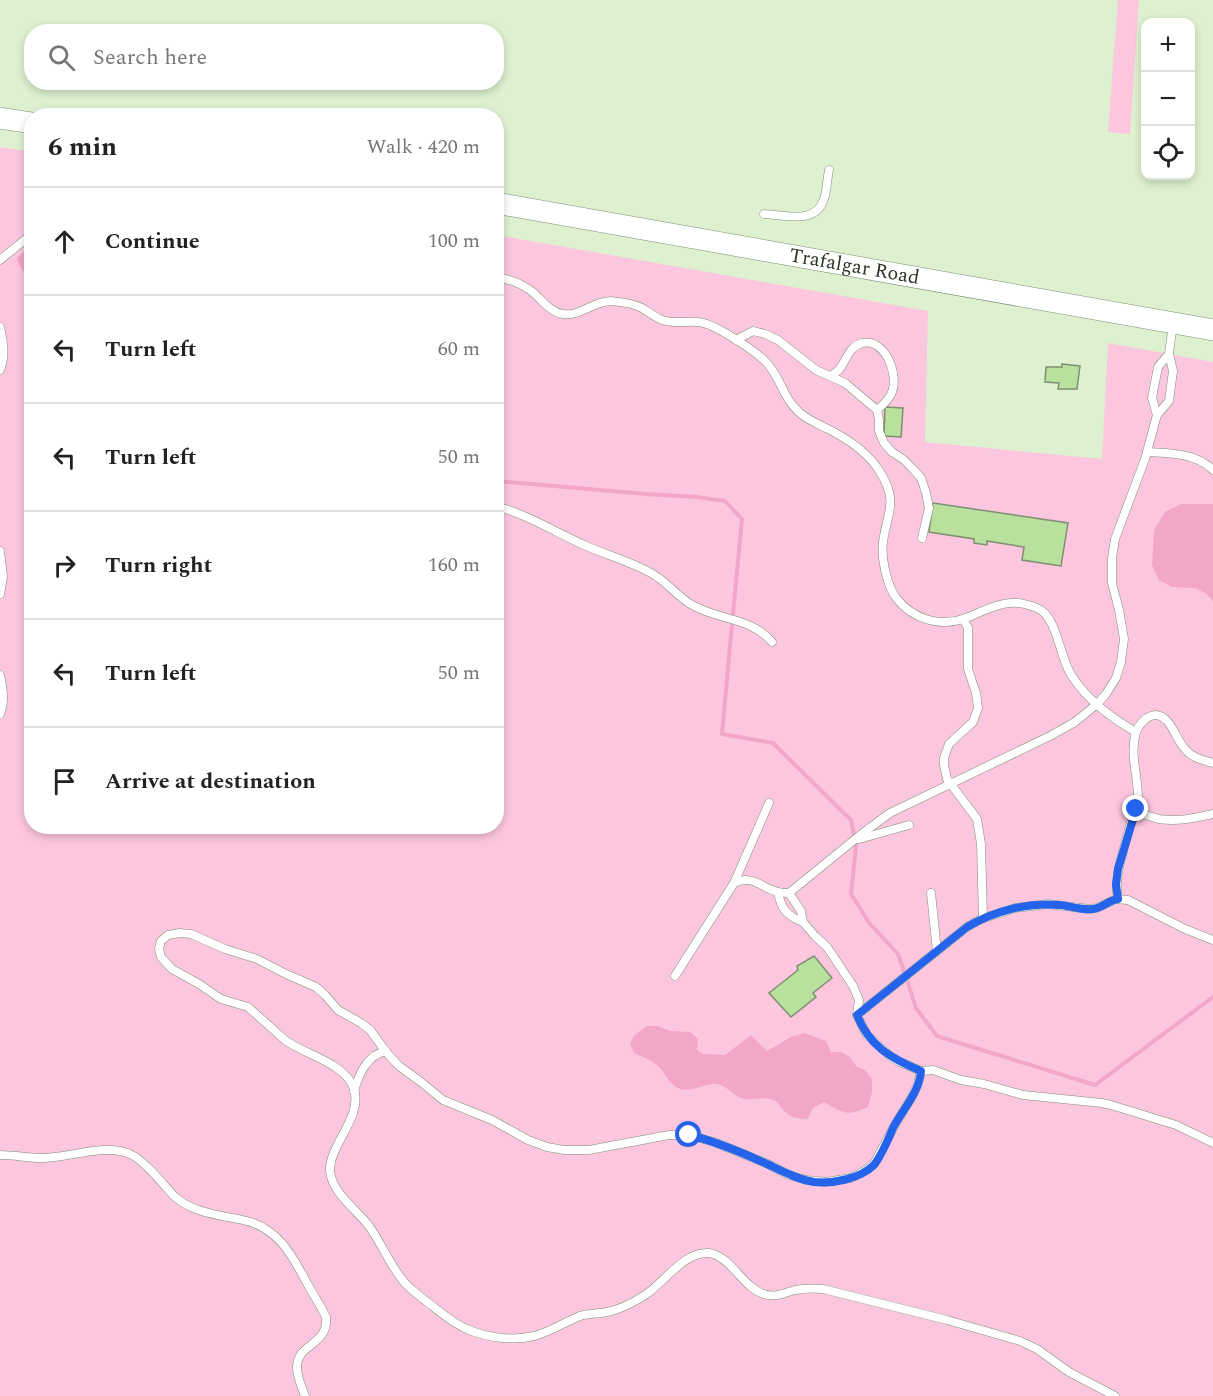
<!DOCTYPE html>
<meta charset="utf-8">
<style>
body{margin:0;font-family:Spectral,serif;background:#f2f2f2;color:#222}
.controls{position:absolute;right:18px;top:18px;display:grid;overflow:hidden;border-radius:12px;box-shadow:0 3px 9px #0003}
.controls button{width:54px;height:54px;display:grid;place-items:center;padding:0;border:0;border-bottom:2px solid #e0e0e0;background:#fff;color:#222;font:30px sans-serif}
.stop{position:absolute;width:18px;height:18px;margin:-14px;border:4px solid #2563eb;border-radius:50%;background:#fff}
.stop.end{background:#2563eb;border-color:#fff;box-shadow:0 2px 6px #0008}
.list{margin:0;padding:0;list-style:none}
h2{display:flex;justify-content:space-between;align-items:center;height:78px;margin:0;padding:0 24px;font-size:26px}
h2 small{font-size:20px;font-weight:400;color:#767676}
.list li{display:grid;grid-template-columns:39px 1fr auto;gap:18px;align-items:center;box-sizing:border-box;height:108px;padding:0 24px;border-top:2px solid #e0e0e0}
.list b{display:block;font-size:22px;white-space:nowrap}
.list em{font-size:20px;font-style:normal;color:#767676}
.icon{flex:none;width:33px;height:33px;fill:none;stroke:currentColor;stroke-width:2;stroke-linecap:round;stroke-linejoin:round}
.map{position:relative;flex:none;width:1213px;height:1396px;overflow:hidden}
.search{position:absolute;background:#fff;box-shadow:0 3px 9px #0003;left:24px;top:24px;width:480px;height:66px;display:flex;align-items:center;gap:15px;box-sizing:border-box;padding:0 21px;border-radius:24px;color:#767676;font-size:22px}
.panel{position:absolute;background:#fff;box-shadow:0 3px 9px #0003;left:24px;top:108px;width:480px;height:726px;border-radius:24px}
.map>svg:first-child{display:block}
.green{fill:#fcc6df}
.water{fill:#f1a6ca}
.lines{fill:none;stroke-linecap:round;stroke-linejoin:round}
.stream{stroke:#f1a6ca;stroke-width:4}
.building{fill:#b9e09d;stroke:#7e9072;stroke-width:1.5}
.lane-casing{stroke:#7d8f71;stroke-width:9}
.secondary-casing{stroke:#7d8f71;stroke-width:22}
.lane{stroke:#fff;stroke-width:8}
.secondary{stroke:#fff;stroke-width:21}
.route{stroke:#2563eb;stroke-width:8}
.labels{text-anchor:middle;dominant-baseline:central;stroke-width:4.5;stroke-linejoin:round;paint-order:stroke}
.street-label{font-size:20px;fill:#2c3327;stroke:#ddf1d0}
</style>
<div class="map">
<svg width="1213" height="1396" viewBox="0 0 1213 1396">
<rect width="100%" height="100%" fill="#ddf1d0"/>
<g class="green">
<path d="M1118 0H1139L1130 134 1108 132Z"/>
<path d="M0 147 32 152V826H496L497 235 928 311 925 442 1102 459 1108 343 1213 362V1396H0Z"/>
</g>
<g class="water">
<path d="M31 251H32L31 279C23 273 20 268 17 258L23 252Z"/>
<path d="M1181 504H1213V601L1207 594 1195 588 1172 587 1159 580 1152 565 1154 530 1165 512Z"/>
<path d="M647 1026H657L670 1031 690 1032 698 1039 697 1050 703 1054 725 1055 751 1035 767 1051 791 1037 805 1033 826 1041 831 1052H842L850 1057 856 1066 865 1070 872 1079V1092L868 1107C847 1117 843 1113 824 1102L813 1108 807 1119C795 1118 791 1118 782 1109 780 1107 779 1104 777 1102 767 1094 752 1102 741 1098 732 1095 726 1085 717 1084 708 1082 692 1092 681 1089 669 1086 666 1073 658 1066 651 1060 643 1057 634 1053L630 1044 634 1036Z"/>
</g>
<g class="lines">
<g class="stream">
<path d="M496 481 646 494 697 497 725 501 742 519 733 614"/>
<path d="M732 624 722 734 773 743 851 820 854 835"/>
<path d="M856 846 851 894 870 924 898 954 905 974"/>
<path d="M908 983 916 1008 937 1036 1095 1085 1213 997"/>
</g>
</g>
<g class="building">
<path d="M1062 364 1080 366 1077 389H1058L1059 383 1045 382 1046 367H1062Z"/>
<path d="M885 407 903 408 901 437 884 436Z"/>
<path d="M933 503 1068 523 1061 566 1022 560 1024 547 987 541V545L974 543V539L929 532Z"/>
<path d="M814 956 832 978 813 993 816 997 791 1017 769 993 798 970 797 966Z"/>
</g>
<g class="lines">
<defs>
<g id="lane">
<path d="M764 214C785 215 816 225 824 199 827 190 827 180 829 170"/>
<path d="M0 260 32 234"/>
<path d="M496 277C509 279 520 283 530 290 541 298 549 312 563 314 579 317 594 301 611 301 621 302 633 303 642 308 649 312 655 317 662 320 674 324 685 321 698 322 714 323 752 349 765 361 781 376 782 398 800 413 808 420 818 424 828 429 848 439 868 452 880 472 899 502 887 513 883 542 881 558 887 587 897 599 913 619 939 627 963 619 978 614 993 604 1010 603 1018 602 1029 605 1037 608 1059 617 1059 661 1074 679 1089 701 1113 719 1136 732"/>
<path d="M0 327C3 342 6 355 0 370"/>
<path d="M736 340 753 331 765 334 778 340 816 370 845 383 877 410 879 420V431L884 443 892 452 903 459 912 468 921 478 926 493 929 508 922 538"/>
<path d="M830 376C834 374 838 372 841 367 847 358 850 346 862 343 885 338 899 374 892 392 890 399 883 405 877 410"/>
<path d="M1157 415 1152 398 1158 367 1169 354 1173 323"/>
<path d="M1147 452C1169 453 1196 453 1213 470"/>
<path d="M496 506C528 515 555 532 584 545 606 555 630 561 651 573 668 582 678 598 694 606 720 620 752 618 772 642"/>
<path d="M0 551 3 577 0 594"/>
<path d="M963 619 968 628V669L976 693 978 708 973 722 949 744 944 758V765L947 779 977 819 981 844 983 918"/>
<path d="M0 675C3 689 5 701 0 714"/>
<path d="M1136 812C1144 814 1151 817 1159 819 1177 822 1196 818 1213 814"/>
<path d="M859 839 909 825"/>
<path d="M734 883 769 803"/>
<path d="M778 892C781 909 787 916 803 922"/>
<path d="M789 893 801 911 803 922 815 936 827 947 853 986 859 1000 857 1015 867 1035 890 1056 900 1062 921 1071 933 1070 961 1080 984 1084 1023 1095 1102 1103 1111 1105 1176 1125 1213 1143"/>
<path d="M931 893 937 951"/>
<path d="M1118 899C1114 878 1121 860 1126 840 1128 835 1129 828 1131 823 1134 815 1137 809 1138 801 1139 778 1129 755 1136 732 1139 724 1147 715 1156 715 1172 717 1175 739 1185 749 1192 758 1203 760 1213 763"/>
<path d="M675 976 734 883C753 874 761 888 778 892 779 893 788 893 789 893L864 832 890 813 1050 736 1075 722 1097 704 1106 694 1116 678 1121 662 1124 639 1119 610 1112 583V558L1115 539 1145 459 1157 415 1169 401 1173 371 1169 354"/>
<path d="M857 1015 967 927 981 919 1015 908 1048 904 1089 909 1097 908 1116 899 1128 900 1185 929 1213 940"/>
<path d="M921 1071 918 1084 913 1095 895 1125 874 1164 868 1169 851 1178 826 1182 806 1180 789 1175 768 1164 714 1142 689 1135H669L589 1150H564L547 1147 528 1140 492 1120 443 1100 421 1082 399 1066 387 1053 370 1030 361 1023 338 1010 325 995 316 987 286 974 257 959 225 949 191 934 180 933 168 935 161 941 159 949 161 957 172 969 199 984 221 999 248 1007 285 1040C305 1055 346 1063 354 1089 363 1117 329 1145 330 1171 332 1193 356 1209 369 1226 382 1244 390 1266 405 1283 411 1290 419 1295 426 1301 439 1311 452 1323 467 1329 487 1338 513 1341 534 1336 550 1332 565 1322 580 1316 589 1313 598 1314 607 1312 619 1310 634 1302 645 1295 664 1283 684 1251 709 1253 731 1256 743 1288 764 1294 774 1298 785 1293 795 1290 805 1288 813 1288 823 1289L947 1320 1020 1341 1037 1349 1069 1372 1115 1396"/>
<path d="M354 1091C359 1074 367 1055 386 1051"/>
<path d="M0 1155C14 1155 28 1158 42 1158 69 1158 105 1143 130 1154 145 1161 162 1183 174 1196 194 1214 222 1215 247 1221 280 1230 293 1257 308 1285 314 1296 321 1306 326 1317 329 1346 296 1343 297 1368 297 1377 302 1388 305 1396"/>
</g>
<g id="secondary">
<path d="M0 118 32 123"/>
<path id="s1" d="M496 203 1213 330"/>
</g>
</defs>
<use href="#lane" class="lane-casing"/>
<use href="#secondary" class="secondary-casing"/>
<use href="#lane" class="lane"/>
<use href="#secondary" class="secondary"/>
</g>
<g class="lines">
<path class="route" d="M689 1135C715 1141 743 1153 767 1164 782 1171 796 1179 814 1182 832 1184 860 1179 874 1165 882 1155 888 1140 893 1128 903 1109 919 1093 921 1071 892 1059 869 1046 857 1015L967 927C994 911 1028 902 1060 905 1071 906 1086 912 1097 908 1104 906 1110 900 1118 899L1116 885 1118 869 1136 809"/>
</g>
<g class="labels">
<g class="street-label">
<text stroke="none"><textPath href="#s1" startOffset="364">Trafalgar Road</textPath></text>
</g>
</g>
</svg>
<div class="controls">
<button>+</button>
<button>−</button>
<button><svg class="icon" aria-label="locate" viewBox="0 0 24 24"><circle cx="12" cy="12" r="6"/><path d="M12 2v4M12 18v4M2 12h4M18 12h4"/></svg></button>
</div>
<div class="stop" style="left:689px;top:1135px"></div>
<div class="stop end" style="left:1136px;top:809px"></div>
<div class="search"><svg class="icon" aria-label="search" viewBox="0 0 24 24"><circle cx="10" cy="10" r="6"/><path d="M15 15l6 6"/></svg>Search here</div>
<section class="panel">
<h2>6 min<small>Walk · 420 m</small></h2>
<ul class="list">
<li><svg class="icon" aria-label="ahead" viewBox="0 0 24 24"><path d="M12 20V5M6 11l6-6 6 6"/></svg><div><b>Continue</b></div><em>100 m</em></li>
<li><svg class="icon" aria-label="left" viewBox="0 0 24 24"><path d="M17 20v-9H6M10 6l-5 5 5 5"/></svg><div><b>Turn left</b></div><em>60 m</em></li>
<li><svg class="icon" aria-label="left" viewBox="0 0 24 24"><path d="M17 20v-9H6M10 6l-5 5 5 5"/></svg><div><b>Turn left</b></div><em>50 m</em></li>
<li><svg class="icon" aria-label="right" viewBox="0 0 24 24"><path d="M7 20v-9h11M14 6l5 5-5 5"/></svg><div><b>Turn right</b></div><em>160 m</em></li>
<li><svg class="icon" aria-label="left" viewBox="0 0 24 24"><path d="M17 20v-9H6M10 6l-5 5 5 5"/></svg><div><b>Turn left</b></div><em>50 m</em></li>
<li><svg class="icon" aria-label="arrive" viewBox="0 0 24 24"><path d="M6 21V4h12l-3 4 3 4H6"/></svg><div><b>Arrive at destination</b></div></li>
</ul>
</section>
</div>
